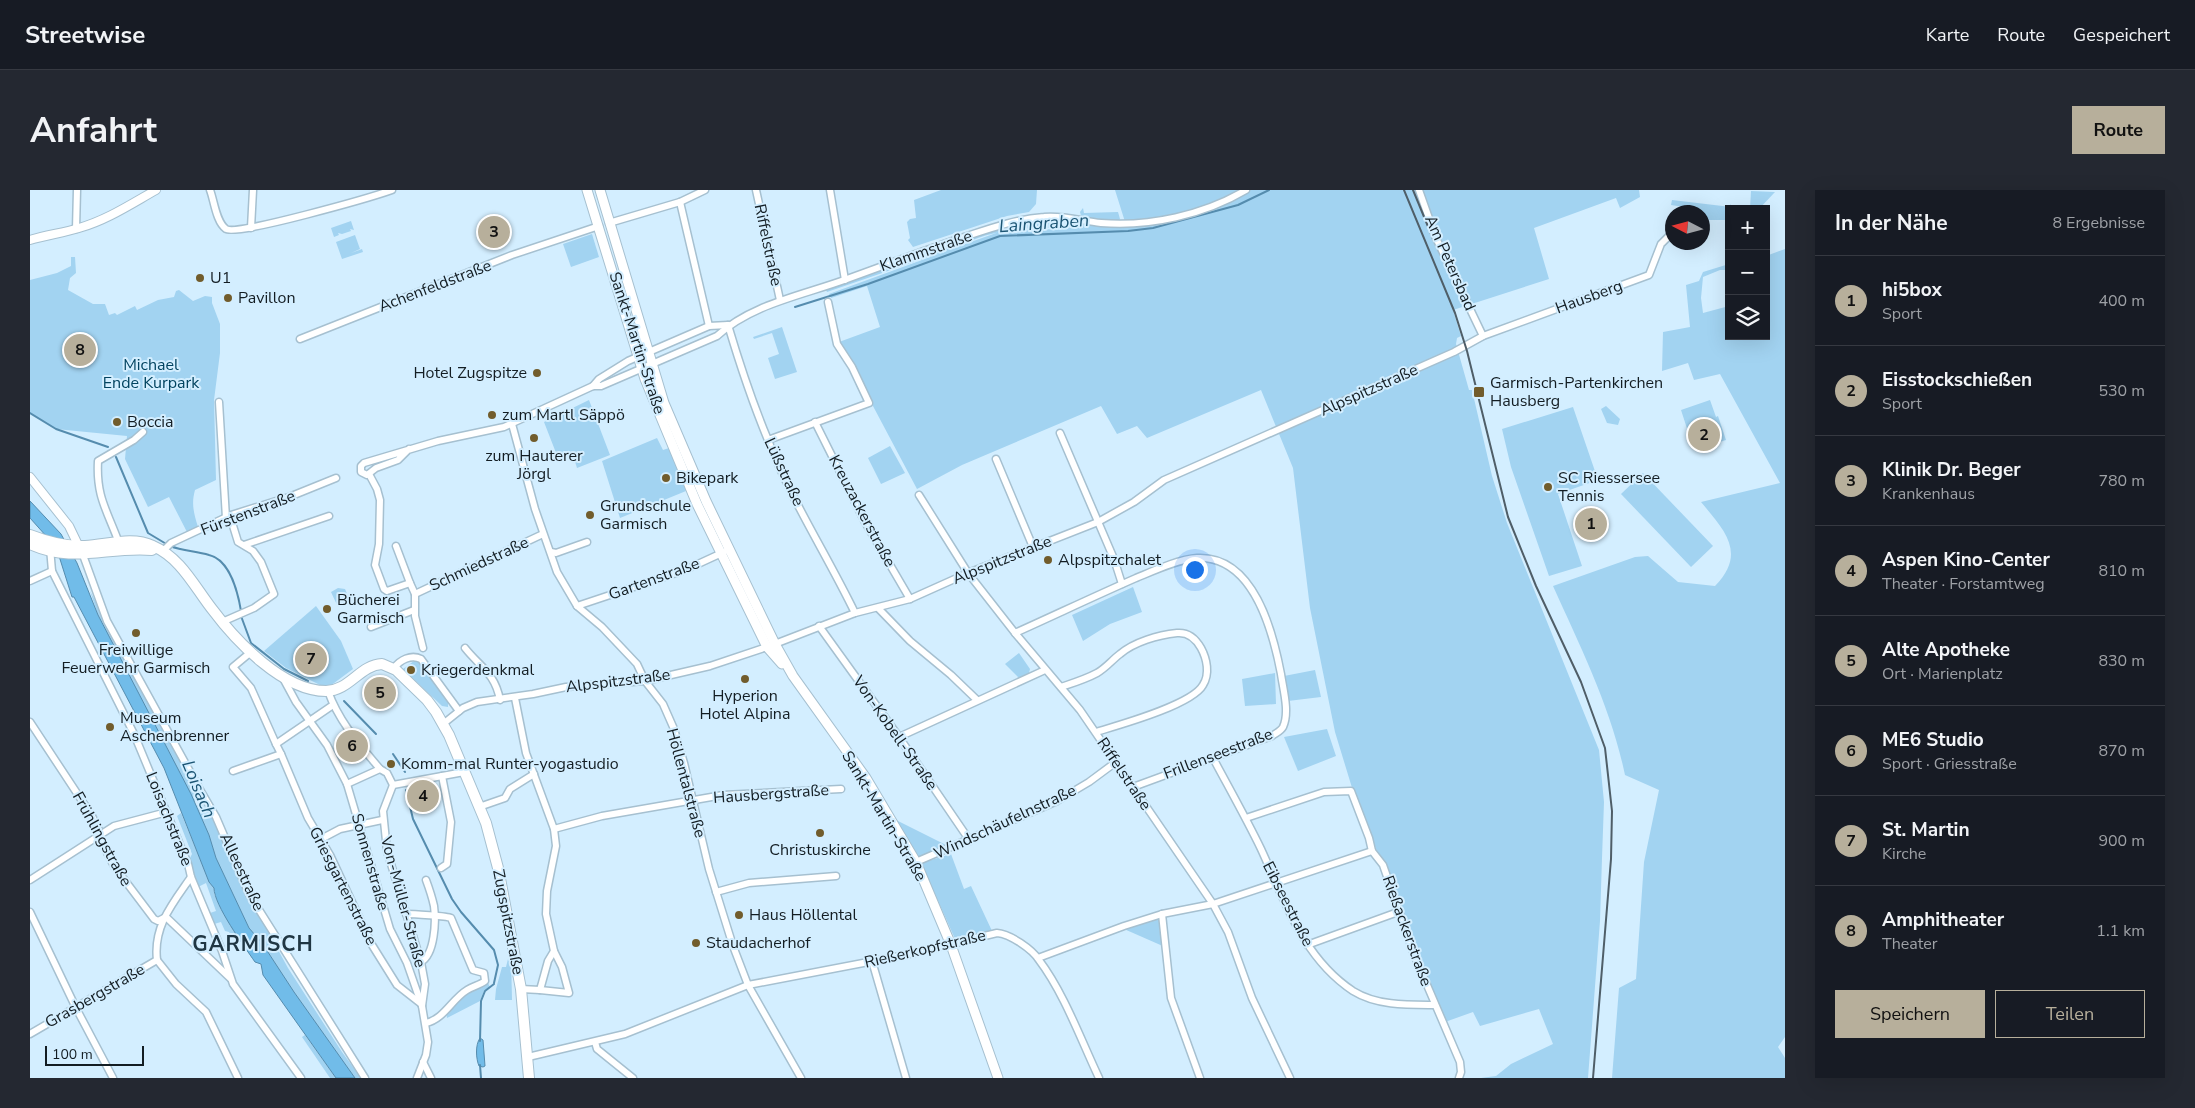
<!DOCTYPE html>
<html lang="de">
<meta charset="utf-8">
<style>
body{margin:0;font-family:"Nunito Sans",sans-serif;background:#242831;color:#f1f3f6}
.controls{position:absolute;right:15px;top:15px;display:grid;overflow:hidden;border-radius:0px;box-shadow:0 5px 20px #0002}
.controls button{width:45px;height:45px;display:grid;place-items:center;padding:0;border:0;border-bottom:1px solid #363941;background:#171b24;color:#f1f3f6;font:25px sans-serif}
.compass{position:absolute;left:1635px;top:15px;width:45px;height:45px;border-radius:50%;background:#171b24;box-shadow:0 5px 20px #0002;rotate:276deg}
.scale{position:absolute;left:15px;bottom:12px;width:99px;box-sizing:border-box;padding-left:5px;border:2px solid #131d23;border-top:0;font-size:14px;line-height:18px;white-space:nowrap;color:#131d23;-webkit-text-stroke:4px #d3eeff;paint-order:stroke}
.you{position:absolute;left:1164px;top:379px;width:18px;height:18px;margin:-12px;border:4px solid #fff;border-radius:50%;background:#1a73e8;box-shadow:0 0 0 8px #1a73e833}
.badge{display:grid;place-items:center;width:32px;height:32px;border-radius:50%;background:#b7af9b;color:#111;font-size:16px;font-weight:700}
.pin{position:absolute;translate:-50% -50%;border:2px solid #fff;box-shadow:0 1px 5px #0006}
.list{margin:0;padding:0;list-style:none}
h2{display:flex;justify-content:space-between;align-items:center;height:65px;margin:0;padding:0 20px;font-size:21px}
h2 small{font-size:16px;font-weight:400;color:#9ea1a6}
.list li{display:grid;grid-template-columns:32px 1fr auto;gap:15px;align-items:center;box-sizing:border-box;height:90px;padding:0 20px;border-top:1px solid #363941}
.list b{display:block;font-size:19px;white-space:nowrap}
.list p{margin:0;font-size:16px;white-space:nowrap;color:#9ea1a6}
.list em{font-size:16px;font-style:normal;color:#9ea1a6}
.actions{display:flex;gap:10px;padding:15px 20px}
.actions a{flex:1;padding:11px 0;border:1px solid #b7af9b;border-radius:0px;text-align:center;font-size:18px;color:#b7af9b}
.actions .main{background:#b7af9b;color:#111}
.icon{flex:none;width:28px;height:28px;fill:none;stroke:currentColor;stroke-width:2;stroke-linecap:round;stroke-linejoin:round}
.map{position:relative;flex:none;width:1755px;height:888px;overflow:hidden;border-radius:0px}
header{display:flex;align-items:center;gap:30px;box-sizing:border-box;height:70px;padding:0 25px;background:#171b24;border-bottom:1px solid #363941}
header strong{font-size:24px}
nav{display:flex;gap:28px;margin-inline-start:auto;font-size:18px}
.intro{display:flex;align-items:center;justify-content:space-between;box-sizing:border-box;height:120px;padding:0 30px}
h1{margin:0;font-size:35px}
.button{padding:12px 22px;border-radius:0px;background:#b7af9b;color:#111;font-size:18px;font-weight:700}
main{display:flex;gap:30px;padding:0 30px}
aside{flex:1;background:#171b24;border-radius:0px;box-shadow:0 5px 20px #0002}
.map>svg:first-child{display:block}
.green{fill:#a2d3f1}
.water{fill:#71bce9;stroke:#558cae}
.lines{fill:none;stroke-linecap:round;stroke-linejoin:round}
.stream{stroke:#558cae;stroke-width:2}
.minor-casing{stroke:#a6c0d0;stroke-width:9}
.tertiary-casing{stroke:#a6c0d0;stroke-width:10}
.secondary-casing{stroke:#a6c0d0;stroke-width:11}
.primary-casing{stroke:#a6c0d0;stroke-width:12}
.minor{stroke:#fff;stroke-width:6}
.tertiary{stroke:#fff;stroke-width:8}
.secondary{stroke:#fff;stroke-width:9}
.primary{stroke:#fff;stroke-width:10}
.rail{stroke:#4f5e68;stroke-width:2}
.poi-dot{fill:#715c2c;stroke:#d3eeff;stroke-width:2}
.labels{text-anchor:middle;dominant-baseline:central;stroke-width:4;stroke-linejoin:round;paint-order:stroke}
.street-label{font-size:16px;fill:#131d23;stroke:#d3eeff}
.poi-label{font-size:16px;fill:#131d23;stroke:#d3eeff;text-anchor:start}
.park-label{font-size:16px;fill:#024360;stroke:#d3eeff}
.water-label{font-size:18px;font-style:italic;fill:#1b5473;stroke:#d3eeff}
.district-label{font-size:21px;font-weight:bold;letter-spacing:1px;fill:#203643;stroke:#d3eeff}
</style>
<header>
<strong>Streetwise</strong>
<nav><a>Karte</a><a>Route</a><a>Gespeichert</a></nav>
</header>
<div class="intro"><h1>Anfahrt</h1><a class="button">Route</a></div>
<main>
<div class="map">
<svg width="1755" height="888" viewBox="0 0 1755 888">
<rect width="100%" height="100%" fill="#d3eeff"/>
<g class="green">
<path d="M911 0H1007L1006 14 999 22 977 26 883 57 878 50 880 48 877 32 880 29 886 28 884 10Z"/>
<path d="M1085 0H1609L1610 7 1590 18 1586 8 1504 38 1519 89 1423 120 1431 146 1427 148 1426 154 1439 200H1442L1462 286 1477 333 1569 560 1574 612 1572 668 1570 731 1558 888H1451L1466 886 1481 874 1523 854 1509 819 1450 836 1443 822 1415 832 1323 601 1305 542 1280 418 1263 278 1231 200 1117 248 1107 236 1087 244 1071 216 932 275 887 299 809 152 850 137 837 96 801 108 799 104 922 59 797 102 795 98 971 36 1001 31H1025V38C989 36 956 42 924 58L969 42 982 40 1036 39 1050 33 1096 35Z"/>
<path d="M1721 1 1745 2 1729 19H1720Z"/>
<path d="M1642 10 1701 17 1700 14 1705 19H1699V30H1673L1672 22H1654V17L1641 15Z"/>
<path d="M1053 18 1054 23 1088 22 1090 29 1088 32 1052 29 1050 22Z"/>
<path d="M321 31 324 40 320 39 321 41 312 44 308 43 309 45 304 47 301 38Z"/>
<path d="M562 44 569 67 541 77 533 54Z"/>
<path d="M325 45 330 59 321 63 332 59 333 62 312 69 306 52Z"/>
<path d="M1755 59V847L1748 857 1755 868V888H1582L1589 798 1606 789 1614 672 1629 600 1595 585C1581 518 1551 458 1523 396L1605 367 1618 366 1648 392 1685 396C1717 363 1695 341 1671 312L1750 293 1690 184 1664 190 1658 173 1632 181 1633 142 1660 137 1656 95 1669 91 1673 82 1699 74V80H1690L1673 87 1671 108 1673 123 1699 116V146H1736V66Z"/>
<path d="M41 67H45L46 83 40 88 38 100 63 114H75L79 125 85 123 87 125 105 116 107 120 128 110 144 107 146 101 149 100 163 111 175 106 182 107V113L190 134V163L184 210 186 290 165 300C161 314 164 324 168 337L157 342 139 307 118 317 95 269 97 246 26 239 0 223V90L27 83 41 76Z"/>
<path d="M752 137 767 182 745 189 738 168 749 164 742 143 724 149 723 147Z"/>
<path d="M559 210 580 265 547 278 543 265 528 268 514 232Z"/>
<path d="M1680 210 1686 227 1688 226 1696 250 1664 260 1651 220Z"/>
<path d="M1576 216 1590 229 1588 235 1577 233 1571 219Z"/>
<path d="M1543 217 1568 290 1528 304 1552 376 1519 386 1481 277 1472 239Z"/>
<path d="M627 248 633 260 639 258 656 301 590 328 572 271Z"/>
<path d="M860 256 875 283 851 294 838 268Z"/>
<path d="M1613 283 1683 356 1661 377 1591 304Z"/>
<path d="M1103 397 1112 422 1080 434 1053 451 1042 425Z"/>
<path d="M308 398 315 399 320 411 308 417 301 402Z"/>
<path d="M60 401 170 607V609L164 612 68 425Z"/>
<path d="M286 416 311 451 323 479 300 496 294 497 256 478 234 461Z"/>
<path d="M989 463 1000 479 999 483 989 488 975 474Z"/>
<path d="M388 468 418 510V517L412 516 373 479Z"/>
<path d="M1285 480 1291 507 1258 511 1254 486Z"/>
<path d="M1245 483 1246 514 1215 516 1212 489Z"/>
<path d="M1297 539 1306 566 1268 581 1254 547Z"/>
<path d="M172 614 185 629 208 687 258 778 312 862 331 888H325L264 802 232 753 219 738 186 668 179 645 165 616Z"/>
<path d="M151 623 179 691 184 698V704L209 749 206 752 199 742 195 741 191 732 184 734 180 723 186 721 176 693 168 697 159 670 162 664 147 626Z"/>
<path d="M866 630 918 656 889 669Z"/>
<path d="M921 664 934 699 941 696 962 741 926 751 891 673Z"/>
<path d="M1131 725 1135 757 1094 739Z"/>
<path d="M481 766 482 810H465L466 799 472 777H476L478 769Z"/>
<path d="M458 793 460 797 454 801 450 811 417 828 416 822 435 804Z"/>
<path d="M275 845 306 888H300L272 847Z"/>
</g>
<g class="water">
<path d="M0 311 31 344 47 373 68 425 161 604 179 645 186 668 219 738 232 753 264 802 325 888H306L233 785 231 774 225 772C214 756 184 715 184 698L179 692 134 578 44 407H42L29 366 17 347 0 328Z"/>
<path d="M450 848 453 850 455 876 453 877 449 876C446 869 445 855 450 848Z"/>
</g>
<g class="lines">
<g class="stream">
<path d="M765 117 838 94 970 46 1098 41 1123 38 1208 15 1239 0"/>
<path d="M0 223 26 239 78 257"/>
<path d="M86 267 118 343 138 355"/>
<path d="M140 356C153 361 166 361 179 365 200 370 208 403 211 421"/>
<path d="M211 426 221 453 254 479 278 491"/>
<path d="M314 511 346 544"/>
<path d="M363 564 375 582"/>
<path d="M376 600 383 629 422 709 431 722 464 760 468 775 464 793"/>
<path d="M450 851 451 811 455 801 464 794"/>
<path d="M450 875 451 888"/>
</g>
<defs>
<g id="minor">
<path d="M180 0C184 10 186 32 196 39 207 46 342 7 362 0"/>
<path d="M726 0 750 110"/>
<path d="M800 0 815 90"/>
<path d="M1389 0 1406 48 1453 146"/>
<path d="M650 12 679 136"/>
<path d="M579 33 650 12 675 0"/>
<path d="M221 38 223 0"/>
<path d="M46 39 47 0"/>
<path d="M698 135C709 172 723 214 738 250 761 310 797 365 825 423"/>
<path d="M270 149 482 65 569 36"/>
<path d="M563 196 569 189 598 171 679 136 698 135"/>
<path d="M189 212 196 328"/>
<path d="M785 232 835 332 880 409"/>
<path d="M482 234 505 319 527 382 547 416 572 437 607 474 615 491 633 514 644 539 654 573 679 679 703 756 718 795 771 888"/>
<path d="M1030 243 1084 369 1092 394"/>
<path d="M738 250 839 213 822 177 807 154 798 112"/>
<path d="M379 259 368 270 346 278 337 285 331 282V276L334 273 408 251 474 237 563 196H571L687 146C721 114 774 105 817 89 856 75 895 60 934 47 961 38 986 29 1014 27 1033 25 1052 31 1071 33 1119 37 1174 25 1216 0"/>
<path d="M966 269 1003 357"/>
<path d="M339 284 347 299 350 310 349 354 345 375 354 399 357 401 380 393 385 404V426L393 458"/>
<path d="M889 305 938 383 985 443 1050 520 1183 714 1198 742 1222 808 1260 888"/>
<path d="M89 353C77 320 66 307 68 271L104 250 113 242"/>
<path d="M214 355 299 326"/>
<path d="M366 356 380 393"/>
<path d="M20 358 22 381 104 544 158 674 161 687 192 761 203 794 271 888"/>
<path d="M133 361 141 353 201 325 259 307 306 288"/>
<path d="M521 362 526 363 557 352"/>
<path d="M53 365 77 431 169 598 186 627 219 704 335 888"/>
<path d="M0 391 22 381"/>
<path d="M385 404 513 344"/>
<path d="M547 416 655 380 694 362"/>
<path d="M848 418 880 451 921 485 947 510"/>
<path d="M192 432 224 418 244 404 231 372 223 361 208 352 200 326"/>
<path d="M789 436 869 547 940 651"/>
<path d="M341 437 384 420"/>
<path d="M985 443C1025 425 1065 406 1106 388 1123 381 1149 369 1167 368 1224 365 1243 442 1251 484 1253 499 1260 522 1253 537 1251 541 1246 543 1242 546L1103 597"/>
<path d="M435 458C450 477 465 483 470 510"/>
<path d="M221 462 203 477 221 498 246 554"/>
<path d="M364 478C370 470 381 464 391 469L429 521"/>
<path d="M253 488 266 512 297 555 317 594 360 739 377 773 392 816"/>
<path d="M1031 497C1043 493 1056 489 1067 483 1076 478 1082 470 1090 464 1104 452 1128 445 1147 443 1158 442 1166 449 1171 458 1177 469 1180 484 1173 495 1162 515 1089 535 1066 542"/>
<path d="M298 501C309 532 330 555 350 579L357 583 363 595"/>
<path d="M485 508 496 563 524 639 526 656 517 701 516 724 524 761 518 771 510 800 491 799"/>
<path d="M0 532 62 626 69 640 72 653 84 676 124 729 128 731 136 727"/>
<path d="M413 534 433 518 447 512 503 504 536 497 615 491 680 476 737 457 825 423 880 409 938 383 1068 332 1104 312 1134 290 1424 162 1453 146 1619 85 1631 54 1642 43"/>
<path d="M869 547 1015 480"/>
<path d="M251 564 278 628 300 665 342 755 367 795 390 813"/>
<path d="M1183 568C1199 598 1216 628 1231 659 1255 711 1273 768 1323 801 1347 816 1379 815 1405 815"/>
<path d="M203 581 251 564 246 554 303 515"/>
<path d="M317 594 350 579"/>
<path d="M363 595 353 621 357 661 391 772 395 794 392 816 398 852 396 865 387 888"/>
<path d="M363 595 434 582"/>
<path d="M449 617 475 608 480 599 504 584"/>
<path d="M1216 628 1294 602 1321 601 1339 648 1342 661 1353 675 1385 767 1430 872 1431 882 1429 888"/>
<path d="M524 639 572 626 693 605 811 599"/>
<path d="M291 649 310 639 352 630"/>
<path d="M886 672 1027 611 1059 592 1086 572"/>
<path d="M411 678 417 674 421 632 412 586"/>
<path d="M0 690 84 636 137 622"/>
<path d="M686 702 719 693 806 686"/>
<path d="M0 722 46 818 83 888"/>
<path d="M376 724C382 724 417 726 421 728L443 780 454 783 455 791C450 795 443 796 437 800 422 809 414 829 396 833"/>
<path d="M1132 724 1141 808 1170 888"/>
<path d="M136 727 200 788"/>
<path d="M1277 755 1368 722"/>
<path d="M1008 768 1094 736 1132 724 1183 714 1342 661"/>
<path d="M127 770 146 794 176 822 208 888"/>
<path d="M842 771 876 888"/>
<path d="M391 772C405 764 406 731 404 716 402 707 399 698 396 690"/>
<path d="M510 800 539 803 532 777 524 761"/>
<path d="M0 844 127 770C123 736 143 713 161 687"/>
<path d="M565 852 567 859 603 888"/>
<path d="M498 867 595 844 718 795 875 765 967 743C980 744 1002 759 1009 770 1034 803 1051 850 1069 888"/>
<path d="M393 872 401 888"/>
</g>
<g id="tertiary">
<path d="M0 50C16 45 33 43 49 38 77 30 101 14 126 0"/>
<path d="M0 287 39 336 51 361"/>
</g>
<g id="secondary">
<path d="M557 0 615 189 667 314 737 457 752 474"/>
<path d="M570 0 634 213 676 311 745 454 763 486 836 588 886 672 921 755 968 888"/>
</g>
<g id="primary">
<path d="M0 345C18 352 35 357 55 356 77 355 102 346 123 356 151 368 164 396 182 419 206 451 253 501 296 501 319 501 330 475 352 474L366 480 397 510 406 522 419 545 456 633 468 678 491 799 499 888"/>
<path d="M0 354C43 374 78 356 122 360"/>
</g>
</defs>
<use href="#minor" class="minor-casing"/>
<use href="#tertiary" class="tertiary-casing"/>
<use href="#secondary" class="secondary-casing"/>
<use href="#primary" class="primary-casing"/>
<use href="#minor" class="minor"/>
<use href="#tertiary" class="tertiary"/>
<use href="#secondary" class="secondary"/>
<use href="#primary" class="primary"/>
<g class="rail">
<path d="M1374 0 1425 123 1437 161 1478 327 1506 396 1551 492 1575 558 1582 621 1581 669 1563 888"/>
<path d="M1383 0 1404 51"/>
</g>
</g>
<g class="poi-dot">
<circle cx="170" cy="88" r="5"/>
<circle cx="198" cy="108" r="5"/>
<circle cx="507" cy="183" r="5"/>
<rect x="1443" y="196" width="12" height="12" rx="2.5"/>
<circle cx="462" cy="225" r="5"/>
<circle cx="87" cy="232" r="5"/>
<circle cx="504" cy="248" r="5"/>
<circle cx="636" cy="288" r="5"/>
<circle cx="1518" cy="297" r="5"/>
<circle cx="560" cy="325" r="5"/>
<circle cx="1018" cy="370" r="5"/>
<circle cx="297" cy="419" r="5"/>
<circle cx="106" cy="443" r="5"/>
<circle cx="381" cy="480" r="5"/>
<circle cx="715" cy="489" r="5"/>
<circle cx="80" cy="537" r="5"/>
<circle cx="361" cy="574" r="5"/>
<circle cx="790" cy="643" r="5"/>
<circle cx="709" cy="725" r="5"/>
<circle cx="666" cy="753" r="5"/>
</g>
<g class="labels">
<g class="street-label">
<text transform="translate(738 55) rotate(78)">Riffelstraße</text>
<text transform="translate(896 61) rotate(-19)">Klammstraße</text>
<text transform="translate(1420 73) rotate(66)">Am Petersbad</text>
<text transform="translate(405 96) rotate(-21)">Achenfeldstraße</text>
<text transform="translate(1559 107) rotate(-20)">Hausberg</text>
<text transform="translate(607 153) rotate(72)">Sankt-Martin-Straße</text>
<text transform="translate(1339 200) rotate(-24)">Alpspitzstraße</text>
<text transform="translate(754 282) rotate(65)">Lüßstraße</text>
<text transform="translate(832 321) rotate(62)">Kreuzackerstraße</text>
<text transform="translate(218 323) rotate(-21)">Fürstenstraße</text>
<text transform="translate(972 370) rotate(-22)">Alpspitzstraße</text>
<text transform="translate(449 374) rotate(-25)">Schmiedstraße</text>
<text transform="translate(624 389) rotate(-20)">Gartenstraße</text>
<text transform="translate(588 491) rotate(-7)">Alpspitzstraße</text>
<text transform="translate(865 543) rotate(55)">Von-Kobell-Straße</text>
<text transform="translate(1188 564) rotate(-21)">Frillenseestraße</text>
<text transform="translate(1094 584) rotate(56)">Riffelstraße</text>
<text transform="translate(656 593) rotate(75)">Höllentalstraße</text>
<text transform="translate(741 604) rotate(-4)">Hausbergstraße</text>
<text transform="translate(854 626) rotate(59)">Sankt-Martin-Straße</text>
<text transform="translate(139 629) rotate(68)">Loisachstraße</text>
<text transform="translate(975 632) rotate(-25)">Windschäufelnstraße</text>
<text transform="translate(72 649) rotate(61)">Frühlingstraße</text>
<text transform="translate(340 672) rotate(74)">Sonnenstraße</text>
<text transform="translate(212 682) rotate(65)">Alleestraße</text>
<text transform="translate(313 696) rotate(63)">Griesgartenstraße</text>
<text transform="translate(373 712) rotate(75)">Von-Müller-Straße</text>
<text transform="translate(1258 714) rotate(63)">Eibseestraße</text>
<text transform="translate(478 732) rotate(79)">Zugspitzstraße</text>
<text transform="translate(1377 741) rotate(70)">Rießackerstraße</text>
<text transform="translate(895 759) rotate(-13)">Rießerkopfstraße</text>
<text transform="translate(65 806) rotate(-30)">Grasbergstraße</text>
</g>
<g class="poi-label">
<text x="180" y="88">U1</text>
<text x="208" y="108">Pavillon</text>
<text x="497" y="183" text-anchor="end">Hotel Zugspitze</text>
<text x="1460" y="193">Garmisch-Partenkirchen<tspan x="1460" dy="18">Hausberg</tspan></text>
<text x="472" y="225">zum Martl Säppö</text>
<text x="97" y="232">Boccia</text>
<text x="504" y="266" text-anchor="middle">zum Hauterer<tspan x="504" dy="18">Jörgl</tspan></text>
<text x="646" y="288">Bikepark</text>
<text x="1528" y="288">SC Riessersee<tspan x="1528" dy="18">Tennis</tspan></text>
<text x="570" y="316">Grundschule<tspan x="570" dy="18">Garmisch</tspan></text>
<text x="1028" y="370">Alpspitzchalet</text>
<text x="307" y="410">Bücherei<tspan x="307" dy="18">Garmisch</tspan></text>
<text x="106" y="460" text-anchor="middle">Freiwillige<tspan x="106" dy="18">Feuerwehr Garmisch</tspan></text>
<text x="391" y="480">Kriegerdenkmal</text>
<text x="715" y="506" text-anchor="middle">Hyperion<tspan x="715" dy="18">Hotel Alpina</tspan></text>
<text x="90" y="528">Museum<tspan x="90" dy="18">Aschenbrenner</tspan></text>
<text x="371" y="574">Komm-mal Runter-yogastudio</text>
<text x="790" y="660" text-anchor="middle">Christuskirche</text>
<text x="719" y="725">Haus Höllental</text>
<text x="676" y="753">Staudacherhof</text>
</g>
<g class="park-label">
<text x="121" y="175">Michael<tspan x="121" dy="18">Ende Kurpark</tspan></text>
</g>
<g class="water-label">
<text transform="translate(1014 33) rotate(-4)">Laingraben</text>
<text transform="translate(169 599) rotate(67)">Loisach</text>
</g>
<g class="district-label">
<text x="223" y="754">GARMISCH</text>
</g>
</g>
</svg>
<div class="controls">
<button>+</button>
<button>−</button>
<button><svg class="icon" aria-label="layers" viewBox="0 0 24 24"><path d="M12 4l9 5-9 5-9-5zM3 14l9 5 9-5"/></svg></button>
</div>
<svg class="compass" viewBox="-18 -18 36 36"><path d="M0-13l5 13h-10z" fill="#e53935"/><path d="M0 13l5-13h-10z" fill="#9ea1a6"/></svg>
<div class="scale">100 m</div>
<div class="you"></div>
<div class="pin badge" style="left:1561px;top:334px">1</div>
<div class="pin badge" style="left:1674px;top:245px">2</div>
<div class="pin badge" style="left:464px;top:42px">3</div>
<div class="pin badge" style="left:393px;top:606px">4</div>
<div class="pin badge" style="left:350px;top:503px">5</div>
<div class="pin badge" style="left:322px;top:556px">6</div>
<div class="pin badge" style="left:281px;top:469px">7</div>
<div class="pin badge" style="left:50px;top:160px">8</div>
</div>
<aside>
<h2>In der Nähe<small>8 Ergebnisse</small></h2>
<ul class="list">
<li><span class="badge">1</span><div><b>hi5box</b><p>Sport</p></div><em>400 m</em></li>
<li><span class="badge">2</span><div><b>Eisstockschießen</b><p>Sport</p></div><em>530 m</em></li>
<li><span class="badge">3</span><div><b>Klinik Dr. Beger</b><p>Krankenhaus</p></div><em>780 m</em></li>
<li><span class="badge">4</span><div><b>Aspen Kino-Center</b><p>Theater · Forstamtweg</p></div><em>810 m</em></li>
<li><span class="badge">5</span><div><b>Alte Apotheke</b><p>Ort · Marienplatz</p></div><em>830 m</em></li>
<li><span class="badge">6</span><div><b>ME6 Studio</b><p>Sport · Griesstraße</p></div><em>870 m</em></li>
<li><span class="badge">7</span><div><b>St. Martin</b><p>Kirche</p></div><em>900 m</em></li>
<li><span class="badge">8</span><div><b>Amphitheater</b><p>Theater</p></div><em>1.1 km</em></li>
</ul>
<div class="actions"><a class="main">Speichern</a><a>Teilen</a></div>
</aside>
</main>
